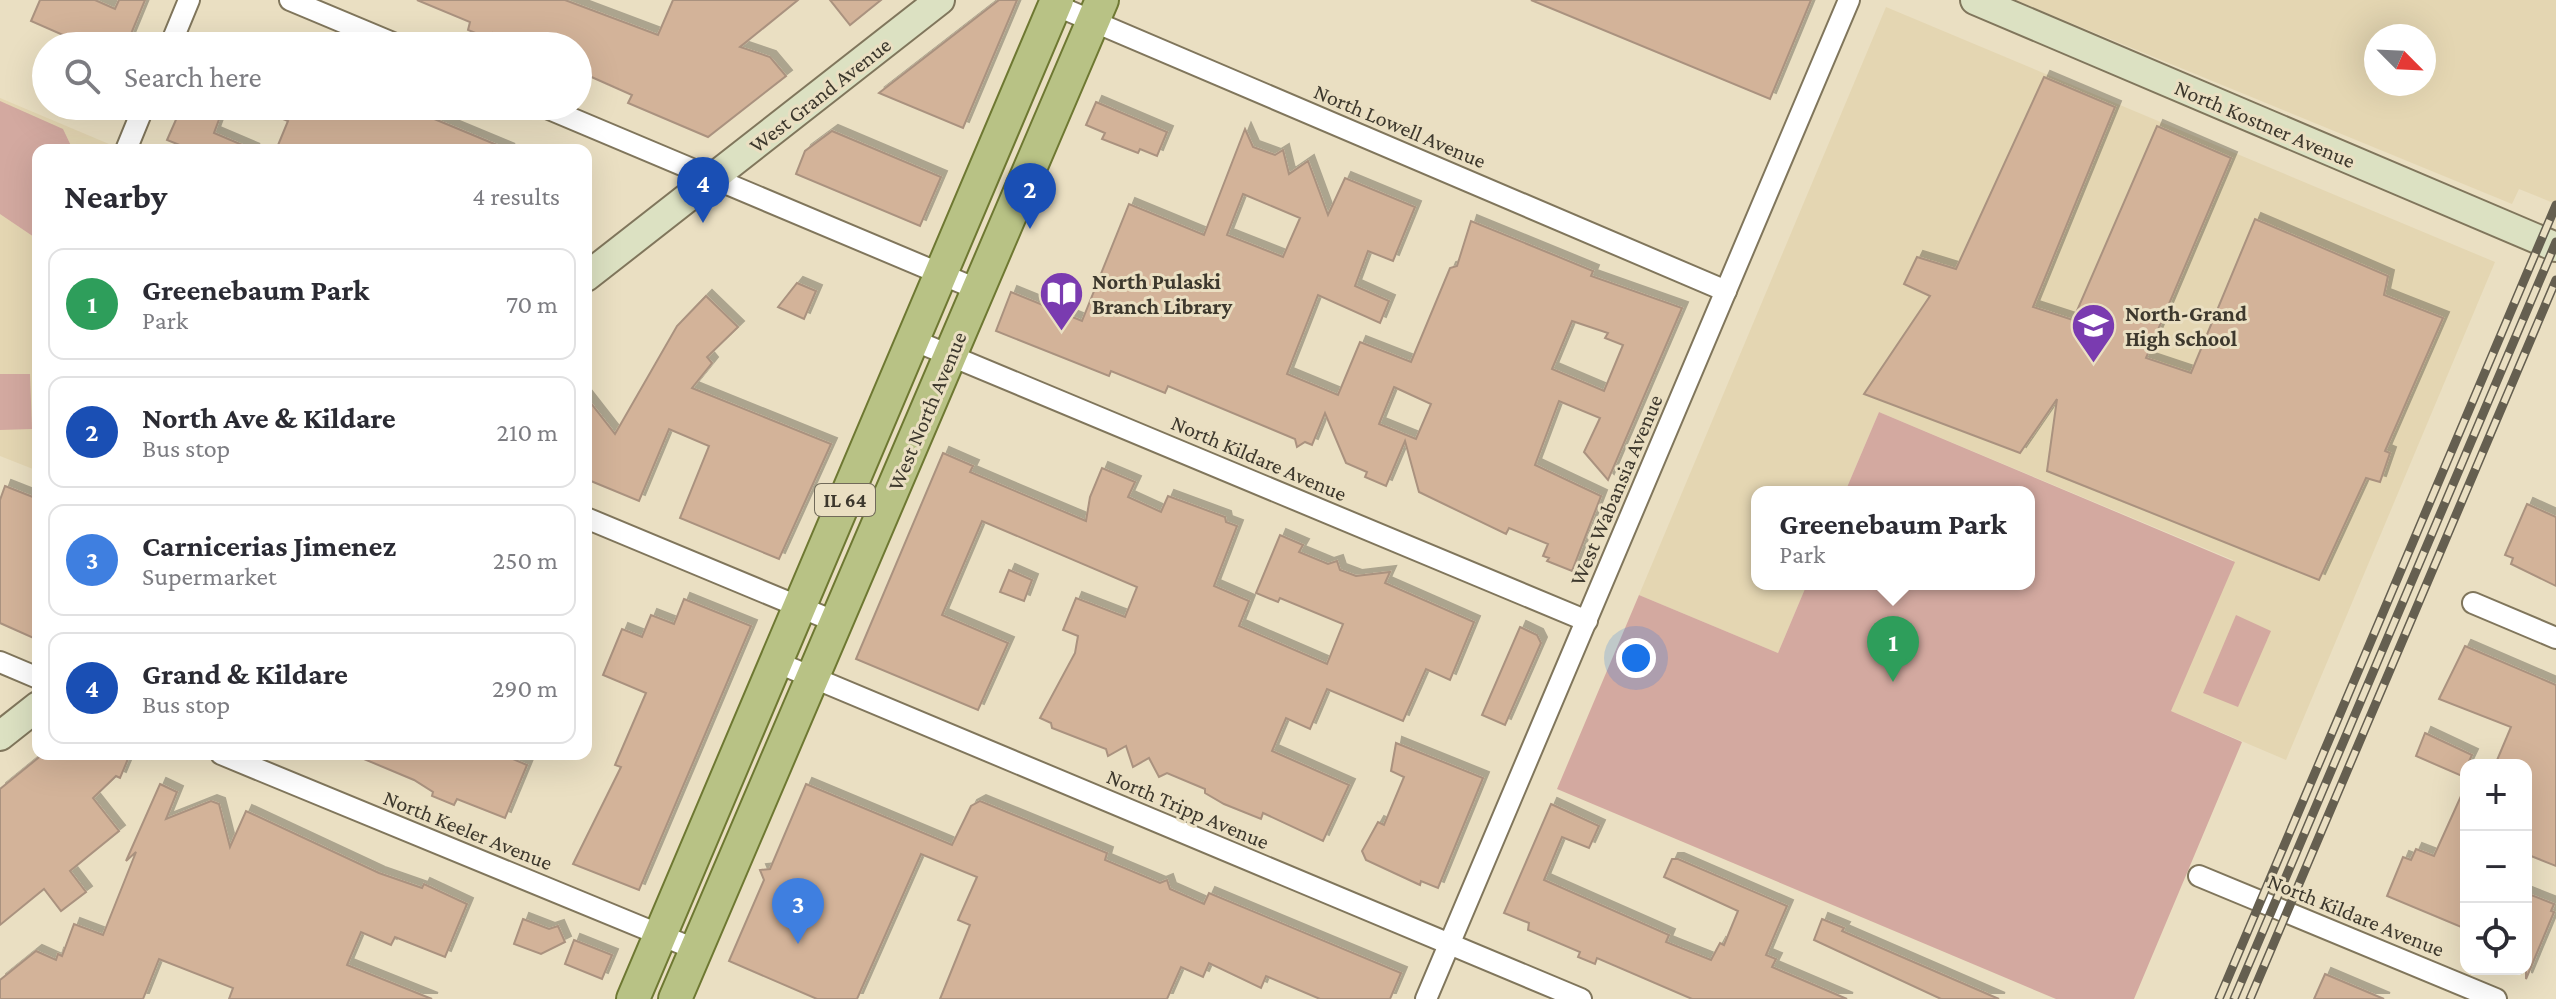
<!DOCTYPE html>
<meta charset="utf-8">
<style>
body{margin:0;font-family:"Crimson Pro",serif;background:#f7f7f7;color:#2b2b33}
.controls{position:absolute;right:24px;bottom:24px;display:grid;overflow:hidden;border-radius:16px;box-shadow:0 8px 32px #0002}
.controls button{width:72px;height:72px;display:grid;place-items:center;padding:0;border:0;border-bottom:2px solid #e1e1e2;background:#fff;color:#2b2b33;font:40px sans-serif}
.compass{position:absolute;left:2364px;top:24px;width:72px;height:72px;border-radius:50%;background:#fff;box-shadow:0 8px 32px #0002;rotate:114deg}
.you{position:absolute;left:1636px;top:658px;width:28px;height:28px;margin:-20px;border:6px solid #fff;border-radius:50%;background:#1a73e8;box-shadow:0 0 0 12px #1a73e833}
.badge{display:grid;place-items:center;width:52px;height:52px;border-radius:50%;background:#b45309;color:#fff;font-size:26px;font-weight:700}
.pin{position:absolute;translate:-50% -66px;filter:drop-shadow(0 2px 4px #0008)}
.pin::after{content:'';position:absolute;top:42px;width:28px;height:24px;background:inherit;clip-path:polygon(0 0,100% 0,50% 100%)}
.popup{position:absolute;left:1751px;top:486px;width:284px;height:104px;box-sizing:border-box;display:grid;place-content:center;border-radius:16px;background:#fff;filter:drop-shadow(0 2px 6px #0005);font-size:26px;white-space:nowrap;color:#7c7c81}
.popup b{font-size:30px;color:#2b2b33}
.popup::after{content:'';position:absolute;left:50%;top:100%;margin-left:-16px;border:16px solid transparent;border-top-color:#fff}
.list{margin:0;padding:0;list-style:none}
h2{display:flex;justify-content:space-between;align-items:center;height:104px;margin:0;padding:0 32px;font-size:34px}
h2 small{font-size:26px;font-weight:400;color:#7c7c81}
.list li{display:grid;grid-template-columns:52px 1fr auto;gap:24px;align-items:center;box-sizing:border-box;height:112px;margin:0 16px 16px;padding:0 16px;border:2px solid #e1e1e2;border-radius:16px}
.list b{display:block;font-size:30px;white-space:nowrap}
.list p{margin:0;font-size:26px;white-space:nowrap;color:#7c7c81}
.list em{font-size:26px;font-style:normal;color:#7c7c81}
.icon{flex:none;width:44px;height:44px;fill:none;stroke:currentColor;stroke-width:2;stroke-linecap:round;stroke-linejoin:round}
.map{position:relative;flex:none;width:2556px;height:999px;overflow:hidden}
.search{position:absolute;background:#fff;box-shadow:0 8px 32px #0002;left:32px;top:32px;width:560px;height:88px;display:flex;align-items:center;gap:20px;box-sizing:border-box;padding:0 28px;border-radius:44px;color:#7c7c81;font-size:30px}
.panel{position:absolute;background:#fff;box-shadow:0 8px 32px #0002;left:32px;top:144px;width:560px;height:616px;border-radius:16px}
.map>svg:first-child{display:block}
.built{fill:#e4d6b2;fill-rule:evenodd}
.green{fill:#d3a9a0}
.building{fill:#d3b399;stroke:#aa927f;stroke-width:2;fill-rule:evenodd;filter:url(#shadow)}
.lines{fill:none;stroke-linecap:round;stroke-linejoin:round}
.street-casing{stroke:#80765c;stroke-width:24}
.secondary-casing{stroke:#80765c;stroke-width:32}
.primary-casing{stroke:#6e7832;stroke-width:36}
.street{stroke:#fff;stroke-width:20}
.secondary{stroke:#dce1c2;stroke-width:28}
.primary{stroke:#b8c285;stroke-width:32}
.rail-casing{stroke:#655f50;stroke-width:9}
.rail{stroke:#eadfc2;stroke-width:6;stroke-dasharray:18;stroke-linecap:butt}
.labels{text-anchor:middle;dominant-baseline:central;stroke-width:6;stroke-linejoin:round;paint-order:stroke}
.shield{fill:#eadfc2;stroke:#716a5a;stroke-width:2}
.shield-label{font-size:20px;font-weight:bold;fill:#3d382d}
.street-label{font-size:22px;fill:#3d382d;stroke:#eadfc2}
.poi-label{font-size:22px;font-weight:bold;fill:#3d382d;stroke:#eadfc2;text-anchor:start}
</style>
<div class="map">
<svg width="2556" height="999" viewBox="0 0 2556 999">
<defs>
<filter id="shadow"><feDropShadow dx="6" dy="-6" stdDeviation="0" flood-color="#0004"/></filter>
</defs>
<rect width="100%" height="100%" fill="#eadfc2"/>
<g class="built">
<path d="M2015 0H2556V204L2519 189 2512 204ZM2376 36H2424V84H2376Z"/>
<path d="M1886 7 2495 262 2286 760 2171 711 2233 560 1879 412 1845 492H1757V584H1807L1778 653 1639 595Z"/>
<path d="M0 98 109 144 106 150H38V471L0 456Z"/>
</g>
<g class="green">
<path d="M0 101 63 129 73 150H38L37 239 0 214Z"/>
<path d="M0 374H30L32 429 0 430Z"/>
<path d="M1879 412 2235 562 2171 711 2242 742 2134 999H2056L1557 789 1639 595 1778 653 1807 584H2029V492H1845Z"/>
<path d="M2236 615 2271 631 2238 707 2203 693Z"/>
</g>
<g class="building">
<path d="M40 0H95L115 9 119 0H145L126 46H88L31 21Z"/>
<path d="M417 0H565L658 35 673 0H798L740 47 770 57 786 76 708 137 628 103 632 95 578 71V46H526L493 33 490 39 468 30 470 22Z"/>
<path d="M830 0H881L850 25Z"/>
<path d="M999 0H1017L963 128 879 93Z"/>
<path d="M1531 0H1811L1770 99Z"/>
<path d="M2044 77 2115 107 2033 307 2073 320 2157 126 2231 158 2146 358 2191 373 2255 219 2388 276 2384 295 2443 318 2385 451 2390 453 2380 482 2366 478 2319 580 2047 471 2057 399 2020 453 1864 394 1930 296 1904 284 1917 257 1956 269Z"/>
<path d="M1096 102 1167 132 1157 156 1140 149 1138 153 1102 139 1105 133 1086 125Z"/>
<path d="M182 106H224L214 133 254 150H192L167 140Z"/>
<path d="M403 106 509 150H276L288 121 253 107Z"/>
<path d="M1245 129 1253 147 1275 155 1283 150 1289 174 1308 161 1328 215 1345 178 1415 207 1393 261 1368 251 1355 286 1389 301 1380 323 1318 295 1287 374 1338 395 1360 342 1411 362 1450 268 1457 266 1471 221 1593 271 1591 276 1682 308 1608 480 1584 452 1600 418 1559 401 1535 465 1601 496 1572 571 1547 561 1549 558 1543 556 1548 544 1509 528 1506 534 1419 492 1405 441 1386 486 1365 477 1367 472 1346 463 1325 413 1312 445 1305 442 1297 447 1295 439 1168 386 1165 393 1111 371 1109 376 996 331 1011 292 1082 321 1129 204 1204 235ZM1243 194 1300 218 1283 257 1227 235ZM1572 321 1608 333 1605 338 1623 345 1604 391 1552 369ZM1394 387 1431 404 1416 439 1379 424Z"/>
<path d="M832 131 941 177 920 226 796 174 805 151Z"/>
<path d="M797 283 816 291 804 319 778 307Z"/>
<path d="M706 296 738 327 707 357 712 363 692 388 831 444 779 559 680 518 709 446 669 429 639 501 586 479V397L615 434 677 326Z"/>
<path d="M943 453 973 466 970 472 1086 521 1090 497 1102 468 1135 482 1128 497 1161 512 1168 496 1225 517 1226 522 1237 526 1214 586 1249 601 1239 626 1327 664 1343 624 1280 598 1278 602 1256 593 1280 535 1303 545 1299 552 1328 564 1337 561 1340 570 1356 576 1390 572 1385 583 1474 622 1450 680 1426 669 1403 721 1327 689 1310 729 1286 718 1272 751 1349 785 1323 841 1263 813 1261 819 1224 804 1205 793V789L1167 773 1159 777 1149 758 1133 767 1126 746 1108 756 1106 749 1052 728 1051 723 1040 718 1075 653 1078 636 1063 630 1076 598 1125 617 1137 587 982 521 942 615 1008 643 978 710 856 659Z"/>
<path d="M5 486 38 499V640L0 623V500Z"/>
<path d="M2527 504 2556 517V586L2511 564 2513 558 2505 555Z"/>
<path d="M1009 570 1032 580 1024 601 1000 592Z"/>
<path d="M684 599 751 626 639 890 573 864 621 767 615 765 646 693 603 675 622 629 642 637 651 615 674 624Z"/>
<path d="M1520 627 1537 635 1541 643 1505 725 1482 715Z"/>
<path d="M2465 646 2556 685V866L2526 854V765H2495L2511 727 2439 699Z"/>
<path d="M2425 733 2472 755 2462 776 2416 756Z"/>
<path d="M1396 743 1483 778 1438 888 1421 881 1420 885 1366 860 1362 851 1378 822 1384 825 1404 777 1391 771Z"/>
<path d="M43 754H130L120 778 116 776 93 798 119 831 70 871 86 892 61 911 44 889 0 925V789Z"/>
<path d="M352 754H501L527 765 505 818 457 799 454 805 432 796 433 792 414 780Z"/>
<path d="M160 784 177 792 166 819 211 801 219 804 230 847 246 811 379 873 422 888 424 884 467 904 445 957 395 937 391 945 361 932 347 965 432 999H229L233 988 159 959 143 999H0V980L36 951 56 960 58 954 62 956 74 924 103 935 136 852 126 861Z"/>
<path d="M806 784 952 845 971 806 980 801 1107 853 1105 860 1160 883 1167 880 1170 889 1204 904 1209 893 1401 973 1390 999H1320L1266 976 1261 988 1209 963 1203 977 1181 967 1167 999H940L970 925 958 920 977 877 921 854 857 999H817L729 961 764 880 760 870 770 869Z"/>
<path d="M2466 785V929L2387 896 2403 857 2411 860 2416 849 2434 856Z"/>
<path d="M1551 804 1599 826 1589 848 1562 837 1544 880 1669 935 1666 942 1711 960 1720 943 1724 945 1738 911 1664 877 1672 859H1678L1787 906 1766 955 1776 959 1772 967 1847 999H1692L1597 958 1595 964 1578 957 1580 952 1528 930 1529 923 1504 913Z"/>
<path d="M2526 893 2554 904 2551 911 2554 912 2526 979Z"/>
<path d="M523 919 549 929 558 926 565 942 541 954 514 944Z"/>
<path d="M1822 919 1844 928 1842 931 1999 999H1941L1814 940Z"/>
<path d="M574 940 612 955 602 979 565 964Z"/>
<path d="M2325 974 2384 999H2314Z"/>
</g>
<g class="lines">
<defs>
<g id="street">
<path d="M290 0 400 46"/>
<path d="M1055 5 1726 291"/>
<path d="M170 46 189 0"/>
<path d="M542 106 979 290"/>
<path d="M126 150 144 106"/>
<path d="M913 340 1587 621"/>
<path d="M586 518 836 622"/>
<path d="M2473 603 2556 638"/>
<path d="M0 662 38 678"/>
<path d="M776 662 1581 999"/>
<path d="M221 754 697 950"/>
<path d="M2199 876 2496 999"/>
<path d="M1426 999 1849 0"/>
</g>
<g id="secondary">
<path d="M1975 0 2556 247"/>
<path d="M586 277 940 0"/>
<path d="M0 736 38 706"/>
</g>
<g id="primary">
<path d="M633 999 1057 0"/>
<path d="M675 999 1102 0"/>
</g>
</defs>
<use href="#street" class="street-casing"/>
<use href="#secondary" class="secondary-casing"/>
<use href="#primary" class="primary-casing"/>
<use href="#street" class="street"/>
<use href="#secondary" class="secondary"/>
<use href="#primary" class="primary"/>
<defs>
<g id="rail">
<path d="M2219 999 2556 205"/>
<path d="M2234 999 2556 242"/>
<path d="M2250 999 2556 280"/>
</g>
</defs>
<use href="#rail" class="rail-casing"/>
<use href="#rail" class="rail"/>
</g>
<defs>
<symbol id="library-pin" viewBox="-11 -11 22 30"><path d="M0 17L-7.5 6A9.5 9.5 0 1 1 7.5 6Z" fill="#7a3bb0" stroke="#eadfc2"/><path d="M-6-4Q-3-5.5-.7-3.5V5Q-3 3-6 4ZM6-4Q3-5.5 .7-3.5V5Q3 3 6 4Z" fill="#fff"/></symbol>
<symbol id="school-pin" viewBox="-11 -11 22 30"><path d="M0 17L-7.5 6A9.5 9.5 0 1 1 7.5 6Z" fill="#7a3bb0" stroke="#eadfc2"/><path d="M0-5L7-2L0 1L-7-2ZM-4 1L0 2.5L4 1V4Q0 6-4 4Z" fill="#fff"/></symbol>
</defs>
<g fill-rule="evenodd">
<use href="#library-pin" x="1036" y="268" width="51" height="69"/>
<use href="#school-pin" x="2068" y="300" width="51" height="69"/>
</g>
<g class="labels">
<rect class="shield" x="815" y="484" width="60" height="32" rx="6"/>
<g class="shield-label">
<text x="845" y="500">IL 64</text>
</g>
<g class="street-label">
<text transform="translate(820 95) rotate(-38)">West Grand Avenue</text>
<text transform="translate(2265 124) rotate(23)">North Kostner Avenue</text>
<text transform="translate(1400 126) rotate(23)">North Lowell Avenue</text>
<text transform="translate(927 411) rotate(-67)">West North Avenue</text>
<text transform="translate(1259 458) rotate(23)">North Kildare Avenue</text>
<text transform="translate(1616 490) rotate(-67)">West Wabansia Avenue</text>
<text transform="translate(1188 809) rotate(23)">North Tripp Avenue</text>
<text transform="translate(468 830) rotate(22)">North Keeler Avenue</text>
<text transform="translate(2356 915) rotate(22)">North Kildare Avenue</text>
</g>
<g class="poi-label">
<text x="1092" y="281">North Pulaski<tspan x="1092" dy="25">Branch Library</tspan></text>
<text x="2125" y="313">North-Grand<tspan x="2125" dy="25">High School</tspan></text>
</g>
</g>
</svg>
<div class="controls">
<button>+</button>
<button>−</button>
<button><svg class="icon" aria-label="locate" viewBox="0 0 24 24"><circle cx="12" cy="12" r="6"/><path d="M12 2v4M12 18v4M2 12h4M18 12h4"/></svg></button>
</div>
<svg class="compass" viewBox="-18 -18 36 36"><path d="M0-13l5 13h-10z" fill="#e53935"/><path d="M0 13l5-13h-10z" fill="#7c7c81"/></svg>
<div class="you"></div>
<div class="pin badge" style="left:1893px;top:682px;background:#2e9e5b">1</div>
<div class="popup"><b>Greenebaum Park</b>Park</div>
<div class="pin badge" style="left:1030px;top:229px;background:#1a4fb4">2</div>
<div class="pin badge" style="left:798px;top:944px;background:#3f7fe0">3</div>
<div class="pin badge" style="left:703px;top:223px;background:#1a4fb4">4</div>
<div class="search"><svg class="icon" aria-label="search" viewBox="0 0 24 24"><circle cx="10" cy="10" r="6"/><path d="M15 15l6 6"/></svg>Search here</div>
<section class="panel">
<h2>Nearby<small>4 results</small></h2>
<ul class="list">
<li><span class="badge" style="background:#2e9e5b">1</span><div><b>Greenebaum Park</b><p>Park</p></div><em>70 m</em></li>
<li><span class="badge" style="background:#1a4fb4">2</span><div><b>North Ave &amp; Kildare</b><p>Bus stop</p></div><em>210 m</em></li>
<li><span class="badge" style="background:#3f7fe0">3</span><div><b>Carnicerias Jimenez</b><p>Supermarket</p></div><em>250 m</em></li>
<li><span class="badge" style="background:#1a4fb4">4</span><div><b>Grand &amp; Kildare</b><p>Bus stop</p></div><em>290 m</em></li>
</ul>
</section>
</div>
